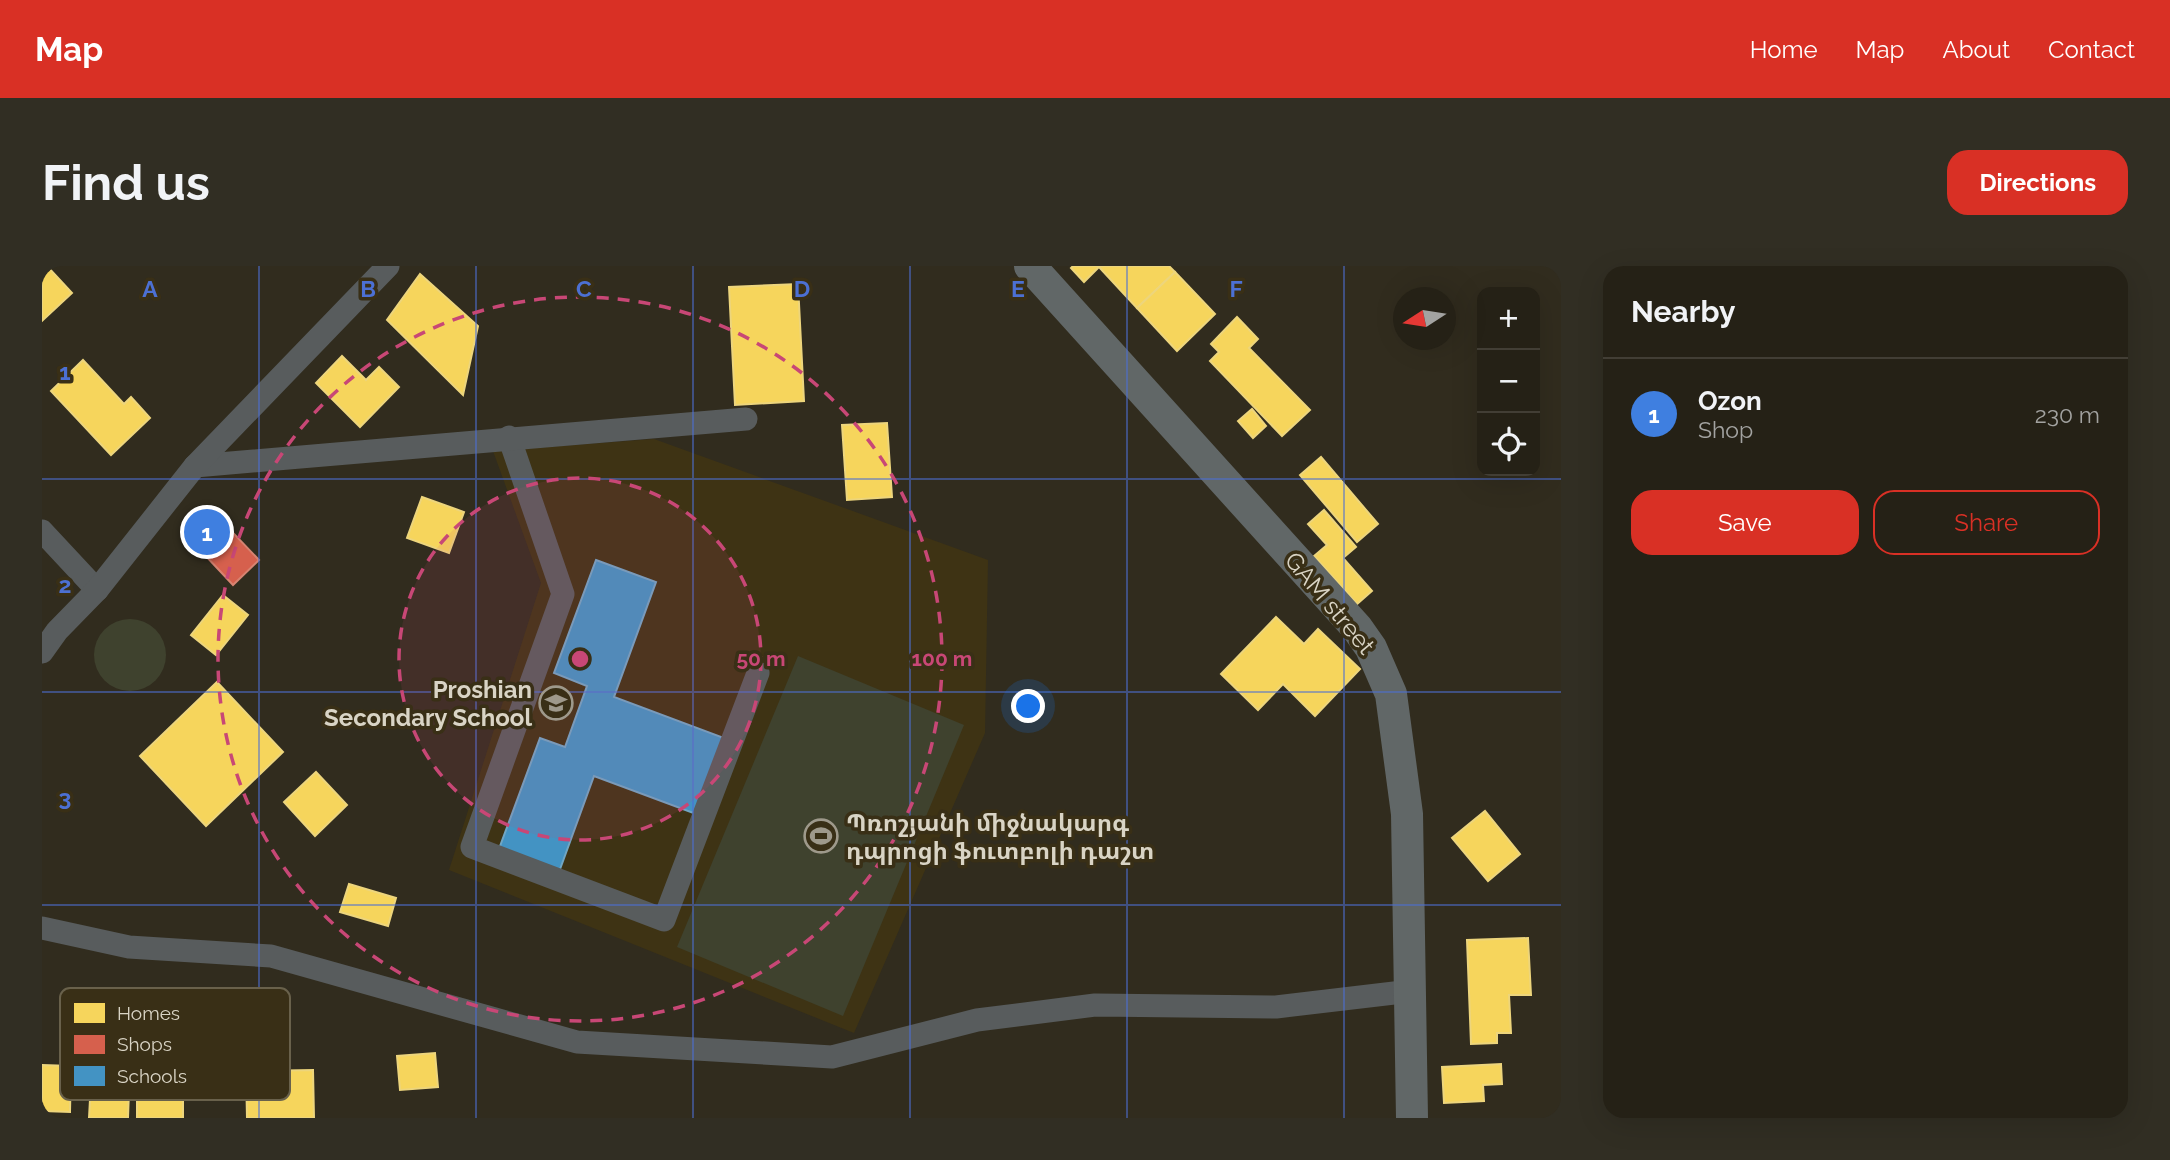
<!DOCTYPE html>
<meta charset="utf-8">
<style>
body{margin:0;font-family:Raleway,"Noto Sans Armenian",sans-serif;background:#312e23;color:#f1f3f6}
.controls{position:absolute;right:21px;top:21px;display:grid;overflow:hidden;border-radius:14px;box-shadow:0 7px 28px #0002}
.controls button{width:63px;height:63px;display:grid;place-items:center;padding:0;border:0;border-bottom:2px solid #423e35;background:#252116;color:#f1f3f6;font:35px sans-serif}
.compass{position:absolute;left:1351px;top:21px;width:63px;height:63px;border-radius:50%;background:#252116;box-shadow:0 7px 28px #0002;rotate:258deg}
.you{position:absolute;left:987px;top:441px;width:24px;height:24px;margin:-18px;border:5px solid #fff;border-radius:50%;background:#1a73e8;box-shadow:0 0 0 10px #1a73e833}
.badge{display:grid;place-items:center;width:46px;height:46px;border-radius:50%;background:#d93025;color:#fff;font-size:23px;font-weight:700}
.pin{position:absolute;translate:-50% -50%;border:4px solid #fff;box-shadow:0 2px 7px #0006}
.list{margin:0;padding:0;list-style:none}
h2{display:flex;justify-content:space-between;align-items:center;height:91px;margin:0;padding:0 28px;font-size:30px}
h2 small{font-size:23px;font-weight:400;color:#a3a3a1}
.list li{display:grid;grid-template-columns:46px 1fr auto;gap:21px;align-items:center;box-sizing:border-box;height:112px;padding:0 28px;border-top:2px solid #423e35}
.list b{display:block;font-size:26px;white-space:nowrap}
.list p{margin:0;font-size:23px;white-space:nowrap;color:#a3a3a1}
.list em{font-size:23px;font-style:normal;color:#a3a3a1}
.actions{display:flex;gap:14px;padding:21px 28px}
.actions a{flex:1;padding:16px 0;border:2px solid #d93025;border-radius:21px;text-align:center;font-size:24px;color:#d93025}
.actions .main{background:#d93025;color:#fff}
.icon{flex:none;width:38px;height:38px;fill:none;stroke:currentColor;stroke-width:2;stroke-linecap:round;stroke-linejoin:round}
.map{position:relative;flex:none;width:1519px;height:852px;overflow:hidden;border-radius:21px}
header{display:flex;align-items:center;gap:42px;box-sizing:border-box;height:98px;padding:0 35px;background:#d93025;color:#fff}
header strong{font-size:33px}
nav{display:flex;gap:38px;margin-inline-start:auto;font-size:24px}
.intro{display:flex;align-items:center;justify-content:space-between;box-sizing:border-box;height:168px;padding:0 42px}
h1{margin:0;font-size:49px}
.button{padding:18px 32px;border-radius:21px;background:#d93025;color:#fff;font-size:24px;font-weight:700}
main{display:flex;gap:42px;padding:0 42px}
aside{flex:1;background:#252116;border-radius:21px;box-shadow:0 7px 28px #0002}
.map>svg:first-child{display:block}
.built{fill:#3e3314}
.green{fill:#3f422e}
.homes{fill:#f6d55c;stroke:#edd57c;stroke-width:2}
.shops{fill:#d6604d;stroke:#d78371;stroke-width:2}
.schools{fill:#4393c3;stroke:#70a6c4;stroke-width:2}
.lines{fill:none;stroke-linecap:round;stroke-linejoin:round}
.street{stroke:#585c5d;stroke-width:23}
.secondary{stroke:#616767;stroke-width:32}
.grid{fill:none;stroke:#4c70d3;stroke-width:2;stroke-opacity:0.55}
.ring{fill:none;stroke:#c84776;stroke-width:3.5;stroke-dasharray:12 9}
.labels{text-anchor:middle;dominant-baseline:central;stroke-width:7;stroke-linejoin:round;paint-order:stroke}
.street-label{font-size:24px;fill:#d9d4c5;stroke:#392f16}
.poi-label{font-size:24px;font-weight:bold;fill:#d9d4c5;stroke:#392f16;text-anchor:end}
.key{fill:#392f16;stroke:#69614b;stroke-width:2}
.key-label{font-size:19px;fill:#d9d4c5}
.grid-label{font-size:23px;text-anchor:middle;font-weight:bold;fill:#4c70d3;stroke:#392f16;stroke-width:7;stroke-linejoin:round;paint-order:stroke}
.centre{fill:#c84776;stroke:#392f16;stroke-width:3.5}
.ring-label{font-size:21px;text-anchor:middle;font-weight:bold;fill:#c84776;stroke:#392f16;stroke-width:7;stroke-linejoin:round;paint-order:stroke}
</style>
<header>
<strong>Map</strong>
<nav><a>Home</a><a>Map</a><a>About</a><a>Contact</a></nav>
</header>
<div class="intro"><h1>Find us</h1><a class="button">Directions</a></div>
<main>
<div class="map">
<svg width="1519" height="852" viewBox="0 0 1519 852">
<rect width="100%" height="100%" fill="#312c1e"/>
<path class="built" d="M612 173 946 294 943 467 812 767 407 604 499 317 451 185Z"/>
<g class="green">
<circle cx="88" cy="389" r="36"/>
<path d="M756 390 922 459 801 750 635 681Z"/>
</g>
<g class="homes">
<path d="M0 0H5L30 27 0 55Z"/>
<path d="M1031 0H1127L1133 6 1095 42 1057 1 1042 16 1029 2Z"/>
<path d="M1133 6 1173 48 1135 85 1095 42Z"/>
<path d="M378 8 436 60 421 129 345 54Z"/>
<path d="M756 18 762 135 693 139 687 21Z"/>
<path d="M1195 51 1216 73 1207 82 1268 144 1240 170 1168 95 1177 86 1169 78Z"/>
<path d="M300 90 324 114 337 101 357 121 318 161 274 117Z"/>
<path d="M41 94 82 138 89 131 108 152 69 189 9 125Z"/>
<path d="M1210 143 1224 160 1211 172 1196 155Z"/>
<path d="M845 157 850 231 805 234 800 159Z"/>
<path d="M1279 191 1336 258 1315 276 1258 209Z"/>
<path d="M380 231 422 246 407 287 365 272Z"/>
<path d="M1282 244 1314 281 1301 292 1330 325 1315 338 1272 290 1285 279 1266 258Z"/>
<path d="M181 329 206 349 174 389 149 369Z"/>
<path d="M1234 351 1262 378 1276 363 1318 403 1273 450 1241 418 1216 444 1179 408Z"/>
<path d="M175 416 241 486 164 560 98 490Z"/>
<path d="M274 506 305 539 273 570 242 536Z"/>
<path d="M1443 545 1478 588 1446 615 1410 572Z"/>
<path d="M307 618 354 632 346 660 298 646Z"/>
<path d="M1486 672 1489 729H1467L1469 767H1455V777L1429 778 1425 674Z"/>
<path d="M393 787 396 821 358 824 355 790Z"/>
<path d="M50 796 88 798 86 852H47Z"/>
<path d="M1459 798 1460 818 1441 819 1442 835 1402 837 1400 801Z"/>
<path d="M0 799 29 800 28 846 0 845Z"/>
<path d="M271 804 272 852H205L204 805Z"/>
<rect x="95" y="817" width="46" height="35"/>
</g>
<path class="shops" d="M173 248 217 294 191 319 147 272Z"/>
<path class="schools" d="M554 294 614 316 572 431 682 472 654 548 552 510 517 606 457 583 498 472 523 481 545 420 512 407Z"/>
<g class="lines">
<g class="street">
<path d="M467 171 521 328 430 581 622 654 716 407"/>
<path d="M153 200 704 153"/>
<path d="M0 265 55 324"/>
<path d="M0 386 15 365 55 324 153 200 346 0"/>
<path d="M0 662 87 681 229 690 535 776 790 791 935 754 1053 739 1234 741 1369 725"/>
</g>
<path class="secondary" d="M988 0 1315 362 1329 382 1349 428 1365 548 1370 852"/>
</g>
<path class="grid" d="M217 0V852M434 0V852M651 0V852M868 0V852M1085 0V852M1302 0V852M0 213H1519M0 426H1519M0 639H1519"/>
<circle cx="538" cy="393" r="181" fill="#c84776" fill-opacity=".12"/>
<g class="ring">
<circle cx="538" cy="393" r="181"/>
<circle cx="538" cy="393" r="362"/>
</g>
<defs>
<symbol id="school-ring" viewBox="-11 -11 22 22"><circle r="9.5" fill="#392f16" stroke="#9e998b" stroke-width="1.5"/><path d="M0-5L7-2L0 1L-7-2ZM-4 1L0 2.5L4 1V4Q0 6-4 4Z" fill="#9e998b"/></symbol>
<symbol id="stadium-ring" viewBox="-11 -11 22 22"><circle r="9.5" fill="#392f16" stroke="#9e998b" stroke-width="1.5"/><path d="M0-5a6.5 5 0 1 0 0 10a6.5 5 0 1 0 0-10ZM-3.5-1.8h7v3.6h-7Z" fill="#9e998b"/></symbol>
</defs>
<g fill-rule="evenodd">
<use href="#school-ring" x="495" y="418" width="38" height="38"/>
<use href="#stadium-ring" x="760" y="551" width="38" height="38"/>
</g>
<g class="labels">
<g class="street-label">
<text transform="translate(1288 337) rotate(50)">GAM street</text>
</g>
<g class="poi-label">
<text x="490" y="423">Proshian<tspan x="490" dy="28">Secondary School</tspan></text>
<text x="804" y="556" text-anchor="start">Պռոշյանի միջնակարգ<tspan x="804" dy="28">դպրոցի ֆուտբոլի դաշտ</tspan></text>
</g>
</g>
<rect x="18" y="722" width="230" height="112" rx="10" class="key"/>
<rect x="32" y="737" width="31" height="20" fill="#f6d55c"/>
<rect x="32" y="769" width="31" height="19" fill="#d6604d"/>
<rect x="32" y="800" width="31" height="20" fill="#4393c3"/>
<g class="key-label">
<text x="75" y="754">Homes</text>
<text x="75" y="785">Shops</text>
<text x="75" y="817">Schools</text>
</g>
<g class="grid-label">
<text x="108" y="31">A</text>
<text x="326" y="31">B</text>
<text x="542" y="31">C</text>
<text x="760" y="31">D</text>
<text x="976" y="31">E</text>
<text x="1194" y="31">F</text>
<text x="23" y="114">1</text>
<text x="23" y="327">2</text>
<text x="23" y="540">3</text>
</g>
<circle cx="538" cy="393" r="10" class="centre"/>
<g class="ring-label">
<text x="719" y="400">50 m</text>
<text x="900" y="400">100 m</text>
</g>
</svg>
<div class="controls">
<button>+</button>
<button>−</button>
<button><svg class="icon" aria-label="locate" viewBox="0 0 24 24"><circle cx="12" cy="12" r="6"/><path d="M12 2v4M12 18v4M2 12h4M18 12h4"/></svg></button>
</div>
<svg class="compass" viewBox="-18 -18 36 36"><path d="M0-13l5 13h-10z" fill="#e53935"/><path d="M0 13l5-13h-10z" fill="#a3a3a1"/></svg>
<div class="you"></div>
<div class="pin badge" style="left:165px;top:266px;background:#3f7fe0">1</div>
</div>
<aside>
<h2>Nearby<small></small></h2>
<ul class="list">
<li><span class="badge" style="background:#3f7fe0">1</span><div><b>Ozon</b><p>Shop</p></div><em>230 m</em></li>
</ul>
<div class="actions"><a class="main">Save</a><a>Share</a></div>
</aside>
</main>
